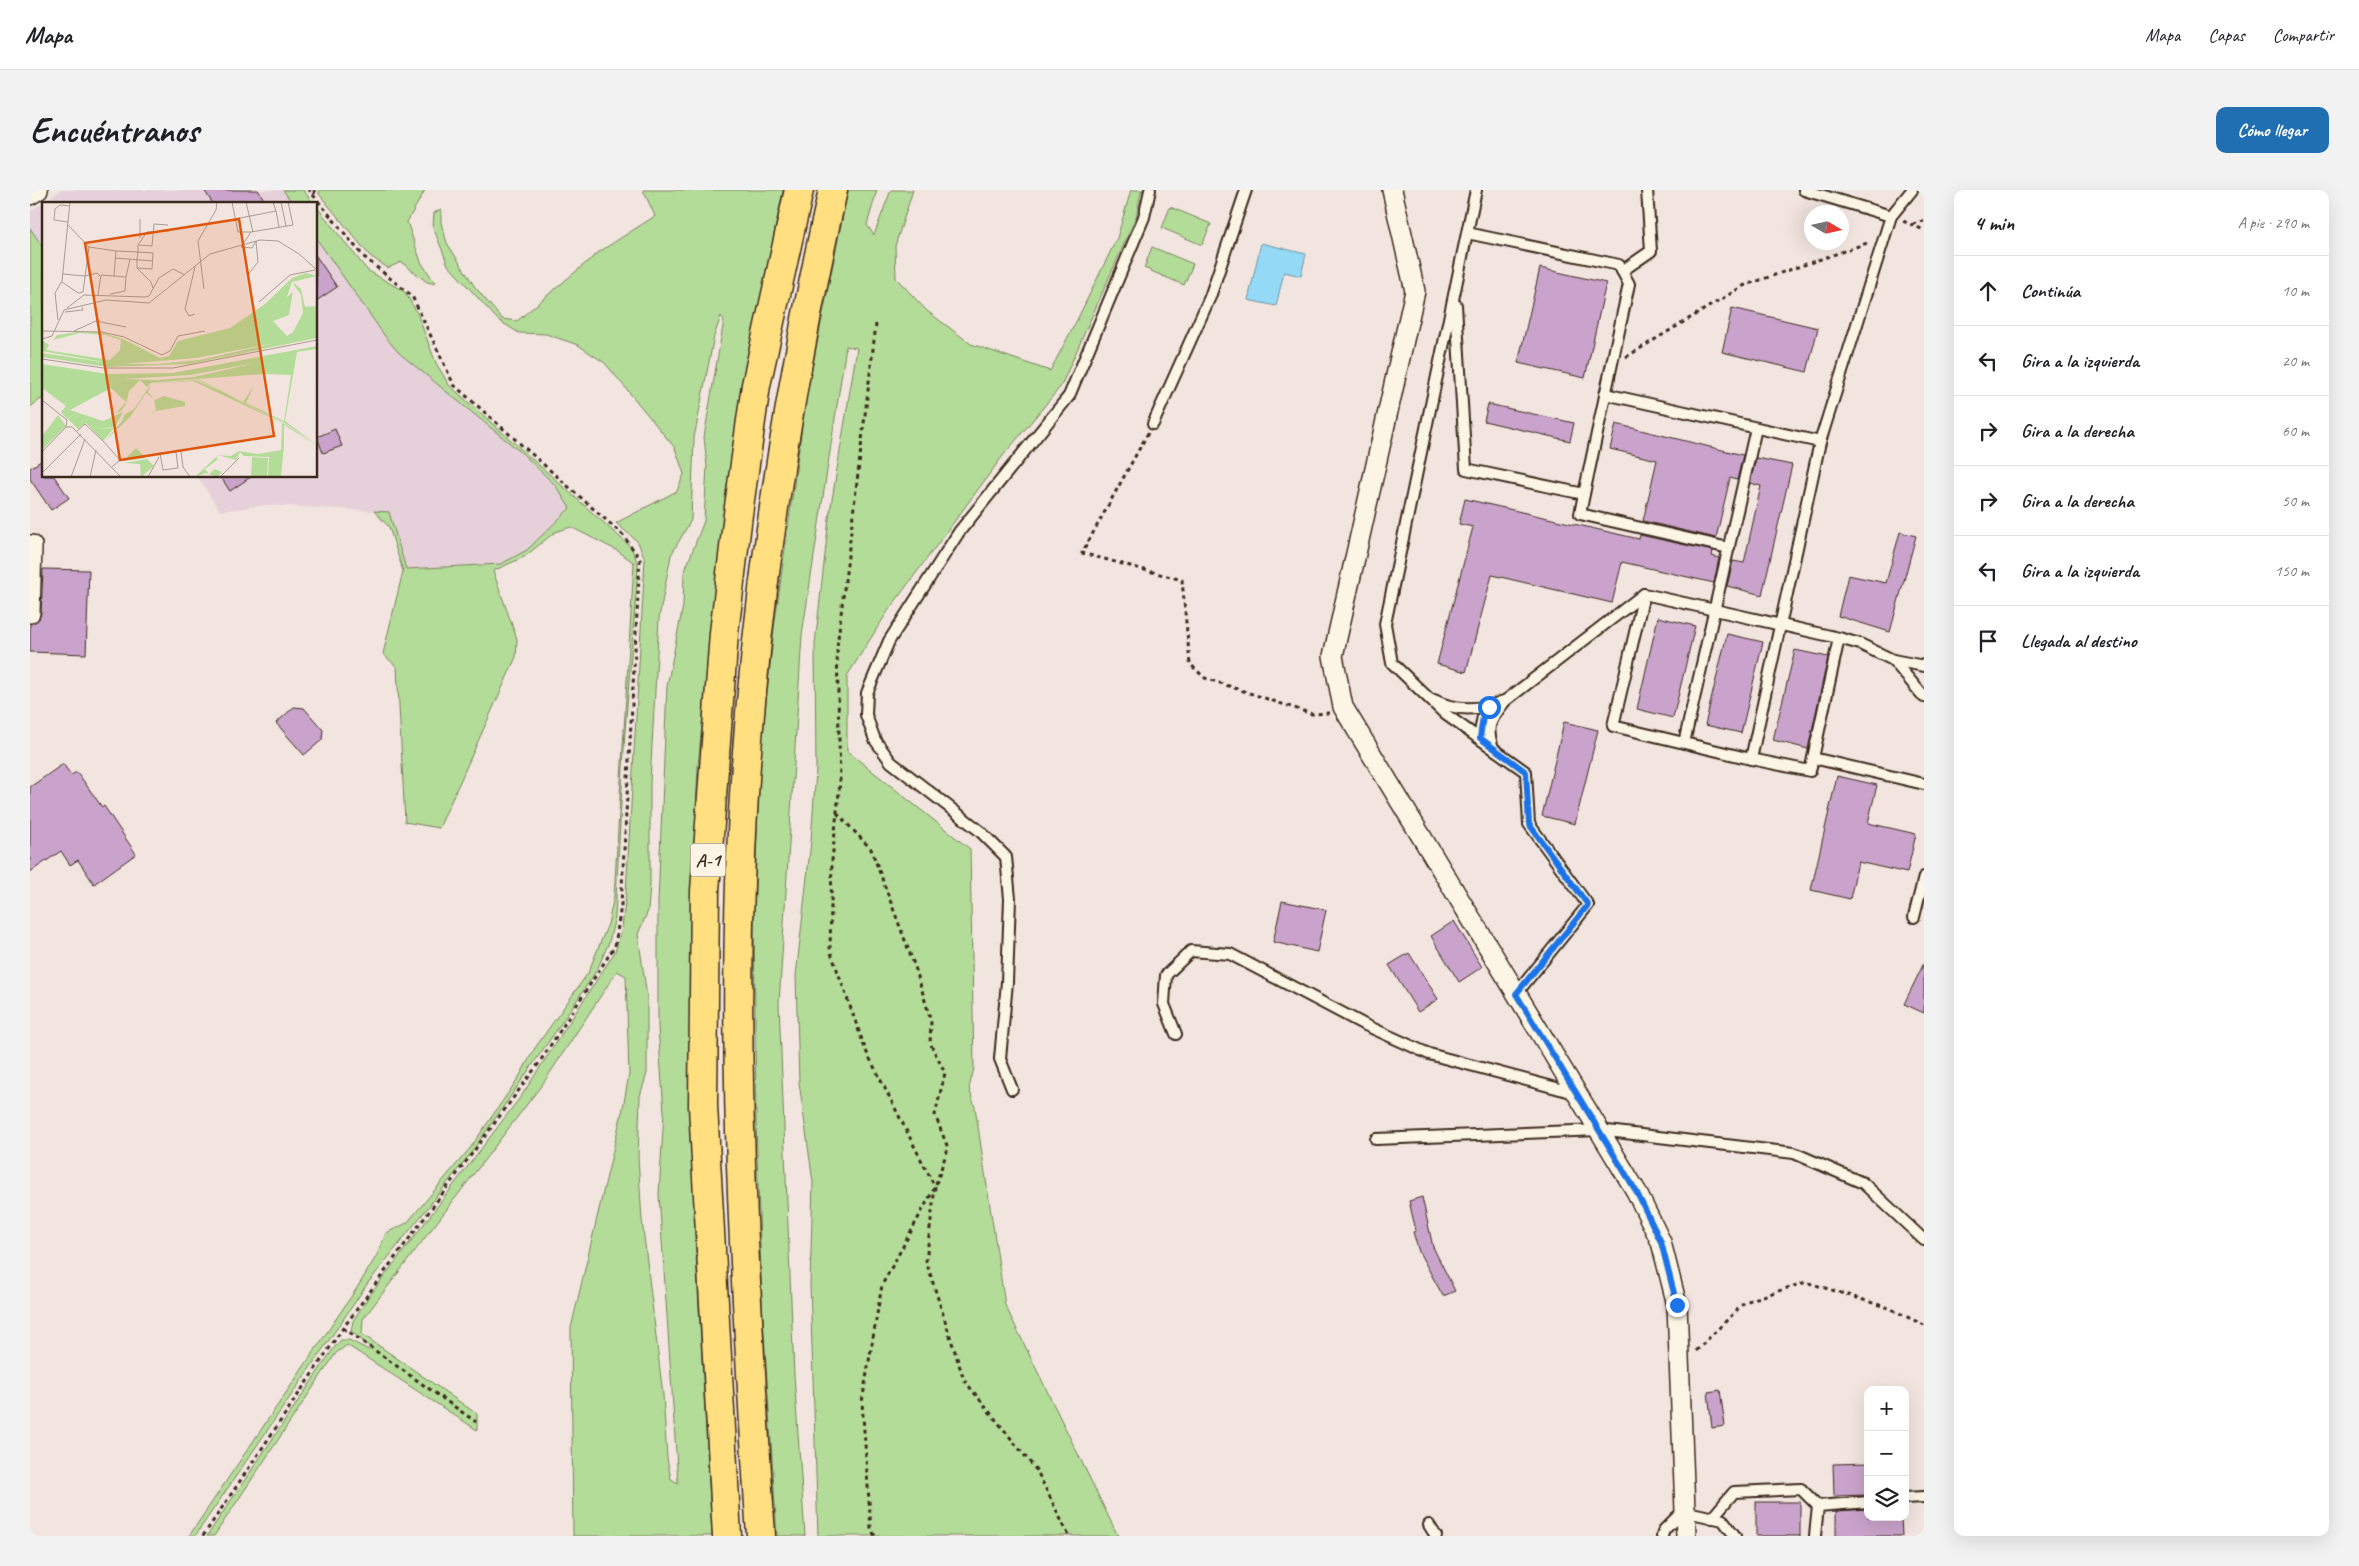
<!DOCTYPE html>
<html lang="es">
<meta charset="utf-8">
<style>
body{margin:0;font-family:Caveat,sans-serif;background:#f2f2f2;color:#202124}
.controls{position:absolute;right:15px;bottom:15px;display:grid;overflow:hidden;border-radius:10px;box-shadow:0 5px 20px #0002}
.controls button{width:45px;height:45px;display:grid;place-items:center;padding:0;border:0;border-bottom:1px solid #e0e0e0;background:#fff;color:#202124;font:25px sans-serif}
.compass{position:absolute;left:1774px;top:15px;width:45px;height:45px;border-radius:50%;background:#fff;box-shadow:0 5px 20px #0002;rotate:99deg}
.stop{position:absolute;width:15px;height:15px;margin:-11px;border:4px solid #1a73e8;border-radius:50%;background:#fff}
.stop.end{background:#1a73e8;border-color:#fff;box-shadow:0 1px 5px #0008}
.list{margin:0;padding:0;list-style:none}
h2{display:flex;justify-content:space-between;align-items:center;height:65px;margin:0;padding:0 20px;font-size:21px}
h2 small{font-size:16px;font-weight:400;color:#757577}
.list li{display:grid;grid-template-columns:32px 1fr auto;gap:15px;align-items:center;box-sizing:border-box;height:70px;padding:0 20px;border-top:1px solid #e0e0e0}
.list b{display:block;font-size:19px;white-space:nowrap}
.list em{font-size:16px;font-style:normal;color:#757577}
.icon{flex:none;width:28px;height:28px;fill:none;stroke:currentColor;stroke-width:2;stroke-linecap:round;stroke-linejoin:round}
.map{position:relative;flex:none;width:1894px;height:1346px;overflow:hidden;border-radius:10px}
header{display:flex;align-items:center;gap:30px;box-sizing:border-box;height:70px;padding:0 25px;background:#fff;border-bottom:1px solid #e0e0e0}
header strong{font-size:24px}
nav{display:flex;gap:28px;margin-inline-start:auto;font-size:18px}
.intro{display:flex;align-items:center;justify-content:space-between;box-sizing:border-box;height:120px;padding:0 30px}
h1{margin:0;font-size:35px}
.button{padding:12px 22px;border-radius:10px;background:#1f6fb2;color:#fff;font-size:18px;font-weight:700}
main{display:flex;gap:30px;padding:0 30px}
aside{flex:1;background:#fff;border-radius:10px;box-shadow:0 5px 20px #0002}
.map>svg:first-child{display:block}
.built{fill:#e6d1da}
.green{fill:#b4dc99;stroke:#78835c;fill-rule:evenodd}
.water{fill:#94daf6;stroke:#7094a0}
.building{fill:#c9a3cb;stroke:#3b2a1e}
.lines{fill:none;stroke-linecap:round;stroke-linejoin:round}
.lane-casing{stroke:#3b2a1e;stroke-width:14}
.street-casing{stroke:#3b2a1e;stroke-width:22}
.highway-casing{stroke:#3b2a1e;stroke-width:31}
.path{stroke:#3b2a1e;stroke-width:3;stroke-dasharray:4 4;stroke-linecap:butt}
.lane{stroke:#fcf5e5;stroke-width:10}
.street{stroke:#fcf5e5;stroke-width:19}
.highway{stroke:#ffdf80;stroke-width:28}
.route{stroke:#1a73e8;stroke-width:6}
.labels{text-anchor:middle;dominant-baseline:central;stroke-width:4;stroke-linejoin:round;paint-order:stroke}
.shield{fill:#fcf5e5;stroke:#75675a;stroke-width:1}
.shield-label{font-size:19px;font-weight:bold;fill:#3b2a1e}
.inset-road{fill:none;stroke:#a99a92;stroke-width:1}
.view{fill:#df570d;fill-opacity:0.15;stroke:#df570d;stroke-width:2.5}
.inset-edge{fill:none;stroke:#3b2a1e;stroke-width:2.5}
</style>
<header>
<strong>Mapa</strong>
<nav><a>Mapa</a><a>Capas</a><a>Compartir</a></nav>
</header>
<div class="intro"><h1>Encuéntranos</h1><a class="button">Cómo llegar</a></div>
<main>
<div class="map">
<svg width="1894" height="1346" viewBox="0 0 1894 1346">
<rect width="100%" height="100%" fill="#f2e5e0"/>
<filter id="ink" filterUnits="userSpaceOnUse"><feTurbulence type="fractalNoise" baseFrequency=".02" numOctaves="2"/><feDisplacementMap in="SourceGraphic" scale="10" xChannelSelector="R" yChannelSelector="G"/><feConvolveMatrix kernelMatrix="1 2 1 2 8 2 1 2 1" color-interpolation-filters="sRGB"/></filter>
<g filter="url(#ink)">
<g class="built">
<path d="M31 0H253L263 14H14V59L0 38V22Z"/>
<path d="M286 48 369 163 493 264 525 295 540 318 497 360 471 374 376 379 359 322 236 315 190 321 167 286H286Z"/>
</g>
<g class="green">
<path d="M253 0H273L284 14H263Z"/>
<path d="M289 0H395L377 32 391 72 406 94 397 92 371 72 358 78 340 66 289 4Z"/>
<path d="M613 0H753L716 183 688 374 668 575 662 714 665 1048 682 1346H543L541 1138 593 918 599 884 596 786 587 781 514 892 333 1129 332 1144 447 1224V1240L317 1155 306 1163 184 1346H177L304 1158 311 1150H319L339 1160 341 1158 321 1141 323 1131 337 1109 492 905 585 762 592 738 596 703 615 369 608 352 586 333 647 301 654 284 645 258 575 173 548 155 516 144 489 143 468 130 418 75 403 37 404 23 411 19V33L417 53 445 97 472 129 487 131 569 62 625 26ZM691 126 694 130 674 247 677 276 674 331 654 383 653 416 637 496 628 712V837L634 922 629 1004 648 1293 641 1289 637 1268 633 1205 612 1030 608 967 610 906 617 883V807L608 744 618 721 620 694V592L629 428 641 365 661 330 664 248 684 146Z"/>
<path d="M818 0H847L837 35 844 45 861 0H883L865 56 866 88 897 121 941 154 1020 181 1047 130 1087 48 1101 0H1117L1111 2 1106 27 1031 196 972 267 858 421 817 486V561L940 659 944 878 939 898 945 917 975 1115 1088 1346H788L780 1094 783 992 769 892 766 786 781 651 786 580 785 454 799 328 827 158 816 156 772 445 749 813 764 1185 775 1346H747L732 1111 726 933 724 724 730 565 745 431 776 208Z"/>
<path d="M286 16 337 80 375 102 387 123 406 173 419 195 601 357 608 374 607 392 595 541 585 727 579 752 567 780 528 838 441 963 338 1093 165 1346H159L327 1098 347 1065 356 1043 377 1033 441 957 489 887 505 858 558 783 578 734 584 706 604 373 588 361 541 337 525 342 494 367 463 381 487 449 486 467 409 638 375 632 367 477 353 464 373 381 359 337 344 321 359 322 376 379 471 374 497 360 540 318 525 295 493 264 369 163 357 149 286 48Z"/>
<path d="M1140 17 1181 34 1172 55 1132 38Z"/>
<path d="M0 38 14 59V207L0 217Z"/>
<path d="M1122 57 1163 74 1154 95 1114 78Z"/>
</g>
<path class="water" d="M1231 53 1276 64 1271 86 1254 82 1246 116 1218 110Z"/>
<g class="building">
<path d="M174 0H228L237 14H183Z"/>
<path d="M286 66 307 97 286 111Z"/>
<path d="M1510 78 1576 93 1555 188 1488 173Z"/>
<path d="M1702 118 1788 138 1777 182 1692 162Z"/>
<path d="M1458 214 1544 233 1540 251 1454 231Z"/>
<path d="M1586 234 1713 265 1707 290 1700 288 1686 348 1613 331 1627 270 1580 259Z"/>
<path d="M305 239 312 256 293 263 287 247Z"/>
<path d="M1726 268 1762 275 1732 405 1697 396 1703 371 1714 373 1731 296 1720 293Z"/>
<path d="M14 269V286H24L39 308 21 320 0 289V278Z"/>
<path d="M190 286H222L200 301Z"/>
<path d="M1435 309 1609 349 1610 345 1683 361 1682 366 1689 368 1684 393 1592 372 1582 413 1462 385 1436 482 1407 474 1443 337 1429 334Z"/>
<path d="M1870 342 1886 346 1860 442 1808 426 1818 385 1856 393Z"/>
<path d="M13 379 59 380 56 464 0 462V434L9 429 11 423Z"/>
<path d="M1628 427 1665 436 1643 528 1607 519Z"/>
<path d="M1697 444 1733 452 1711 543 1675 535Z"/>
<path d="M1765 460 1798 467 1778 559 1743 550Z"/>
<path d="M264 517 274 518 293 540 292 550 274 565 246 533Z"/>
<path d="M1534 532 1568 540 1545 634 1512 626Z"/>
<path d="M33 574 41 585 47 582 72 617 74 616 106 664 64 694 48 670 40 675 31 661 0 682V597Z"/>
<path d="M1807 586 1847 595 1838 633 1886 644 1877 683 1828 672 1820 709 1781 700Z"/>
<path d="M1252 711 1296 720 1287 762 1243 752Z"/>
<path d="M1424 731 1452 777 1429 792 1401 746Z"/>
<path d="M1379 763 1408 809 1388 822 1359 775Z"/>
<path d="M1894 773V823L1874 814Z"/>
<path d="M1392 1007 1403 1057 1425 1101 1413 1106 1389 1062 1383 1042 1386 1041 1379 1011Z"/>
<path d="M1690 1200 1695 1236 1682 1238 1678 1202Z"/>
<path d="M1838 1273V1305L1804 1306 1803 1274Z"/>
<rect x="1726" y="1312" width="44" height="34"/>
<path d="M1838 1319V1327H1871L1872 1346H1806V1321Z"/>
</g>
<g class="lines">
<defs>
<g id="lane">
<path d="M1446 0 1355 434 1362 473 1415 524 1496 582 1499 634 1558 715 1486 804"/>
<path d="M1774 0 1861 26"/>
<path d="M1592 81 1621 61 1617 0"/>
<path d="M1426 115 1436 279 1554 304 1599 94 1589 75 1437 43"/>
<path d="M1575 204 1790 252 1721 569 1583 536 1614 404C1679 419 1744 433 1809 448L1783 568 1894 594"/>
<path d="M1123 234 1180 107 1216 0"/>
<path d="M1790 252 1861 26 1882 0"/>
<path d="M1554 304 1550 324 1699 358"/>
<path d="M1809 448 1830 454 1863 470 1894 507"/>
<path d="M1863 470 1894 476"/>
<path d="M1404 510C1427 522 1451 520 1474 511"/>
<path d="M1449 548 1453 526 1459 517"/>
<path d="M1654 553 1726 238"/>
<path d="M1463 558C1455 535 1461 530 1475 511L1614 404"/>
<path d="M1721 569 1780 581 1783 568"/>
<path d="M1884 727 1894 687"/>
<path d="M1146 844 1134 814 1136 785 1161 761 1200 764 1333 834 1399 864 1545 903"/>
<path d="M982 899 970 869 977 792 980 709 976 667 950 641 861 572 845 550 836 525 837 503 859 451 929 342 1039 206 1114 27 1120 0"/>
<path d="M1346 949 1569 940 1764 963 1833 993 1894 1050"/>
<path d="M1875 1308 1894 1307"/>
<path d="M1682 1328 1704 1302 1771 1299 1788 1316"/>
<path d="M1399 1335 1406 1346"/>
<path d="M1632 1346 1634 1340 1653 1321 1693 1330 1705 1346"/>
<path d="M1785 1346 1788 1316 1838 1312"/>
</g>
<g id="street">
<path d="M1362 0 1385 101 1303 466 1313 517 1606 1001 1631 1052 1647 1115 1656 1346"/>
<path d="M0 5 8 0"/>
<path d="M0 355H2L0 423"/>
</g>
<g id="highway">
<path d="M697 1346 673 916 675 701 694 443 708 324 726 195 769 0"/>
<path d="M731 1346C717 1129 703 911 710 693 717 460 752 228 803 0"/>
</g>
</defs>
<use href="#lane" class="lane-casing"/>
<use href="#street" class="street-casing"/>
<use href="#highway" class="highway-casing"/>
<g class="path">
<path d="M284 0 285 7"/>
<path d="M1873 31 1894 40"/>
<path d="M1883 34 1894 31"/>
<path d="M846 134 807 457 810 592 802 671 800 760 836 861 905 997 896 1071 934 1190 1007 1281 1039 1346"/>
<path d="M1596 167 1713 96 1840 52"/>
<path d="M1118 243 1052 363 1152 390 1160 474 1175 488 1282 524 1299 523"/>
<path d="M807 623 841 659 886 780 901 831 900 853 915 883 905 925 918 958 905 997 852 1095 832 1212 841 1339 845 1346"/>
<path d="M313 1138 446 1232"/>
<path d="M1666 1161 1715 1112 1776 1092 1859 1118 1894 1135"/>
<path d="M173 1346 313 1138 509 873 585 756 591 715 610 369 593 345 424 195 382 106 334 67 279 0"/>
</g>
<use href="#lane" class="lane"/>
<use href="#street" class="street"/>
<use href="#highway" class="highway"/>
</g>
</g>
<g class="lines" filter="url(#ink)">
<path class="route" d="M1459 517 1453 526 1450 548 1496 582 1499 634 1558 715 1486 804 1606 1001 1631 1052 1647 1115"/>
</g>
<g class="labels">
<rect class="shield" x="660.5" y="653.5" width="35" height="33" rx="4"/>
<g class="shield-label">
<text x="678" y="670">A-1</text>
</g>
</g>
<g transform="translate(12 12)">
<rect width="275" height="275" fill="#f2e5e0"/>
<path d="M264 71 275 74 250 80 245 95 251 90 252 81 259 87 263 105 275 104V136L147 162 65 165 0 155V151L67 161 0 149V138L7 143 4 148 68 158 78 148 79 138 63 133 38 131 11 138 15 133 36 130H58L81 137 118 156 127 154 136 139 188 126 223 102 250 76ZM252 83 259 93 261 111 251 130 245 134 231 119 247 113ZM233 141 157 158 115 162H81L154 156ZM275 144V147L255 150 243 219 275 243 241 220 183 192 243 222 275 244 242 223V242L239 275H226L227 255 202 254 198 250 194 258 175 253 189 254 197 249 216 252 239 248 240 221 151 179 109 182 106 190 113 198 122 194 143 200V204L114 209 108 213 114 208 112 197 104 191 88 215 62 240 81 218 82 213 92 207 109 182 153 178 179 189 154 177 109 181 105 185 98 178 87 189 84 202 79 209 74 211 84 200 69 186 28 208 61 219 81 210 73 225 54 227 72 226 61 239 44 221 36 227 26 217 34 211 25 217 19 210 24 204 0 186V162L66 172 131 171ZM214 161 152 175 115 178 81 177 148 173ZM222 172 249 173 242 219 204 201 212 184 201 200 156 177ZM16 213 24 224 0 248V234ZM94 246 104 256 81 259ZM174 255 176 257 163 267 167 272 173 267 180 270 175 275 164 271 153 275ZM210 255 226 256 225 275H209ZM105 257 112 264 99 275 98 262 82 261Z" fill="#b4dc99" fill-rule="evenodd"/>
<path class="inset-road" d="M190 0 196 30H209L251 23 246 0M204 0 211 30M239 0 244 24M234 9 237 25M193 17 234 9 231 0M26 20 12 18 13 7 18 3 28 4M26 23 47 45 74 49M98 36V17M96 43 105 30 127 29M73 56 111 59M153 65 143 107 147 114 153 112M95 66 109 80 111 86M21 72 43 74 55 71 58 74M72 74 74 49 96 50 111 51 110 67 95 66V57L96 50V43L110 44 112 22 126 23M205 74 216 60 214 39 210 46 199 45 209 30M84 75 88 57M20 80 36 91 41 90 47 45M162 87 156 39 174 8 175 0M56 93 59 73 84 75 83 89 68 92M217 100 248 73 273 68M25 106 42 93 103 95 107 94 117 76 131 67 143 73M23 110 41 108 40 105M16 118 13 91 20 79 28 0M0 129 60 130 82 135 120 153 128 149 136 134 163 129M32 129 54 119 84 125M0 137 10 134 22 108 64 98 107 101 168 52 218 38 236 39 257 52 275 68M0 157 61 166H131L275 138M0 198 25 218 24 225M35 229 43 222 61 239 78 258 70 265M0 250 24 225H30L79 275M131 250H134L136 266 121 268 118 251ZM139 250 141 265 148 275M0 271 39 232M29 275 43 237M48 275 54 248M106 275 117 255M178 275 197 256"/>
<path class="view" d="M197 17 232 234 78 258 43 41Z"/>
<rect width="275" height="275" class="inset-edge"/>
</g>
</svg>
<div class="controls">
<button>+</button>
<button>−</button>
<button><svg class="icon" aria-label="layers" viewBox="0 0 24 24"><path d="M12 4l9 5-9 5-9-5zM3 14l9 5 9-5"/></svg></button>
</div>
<svg class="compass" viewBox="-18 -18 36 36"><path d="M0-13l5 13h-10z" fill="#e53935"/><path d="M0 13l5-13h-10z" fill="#757577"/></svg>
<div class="stop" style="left:1459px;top:517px"></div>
<div class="stop end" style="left:1647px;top:1115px"></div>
</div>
<aside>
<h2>4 min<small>A pie · 290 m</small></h2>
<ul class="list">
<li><svg class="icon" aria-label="ahead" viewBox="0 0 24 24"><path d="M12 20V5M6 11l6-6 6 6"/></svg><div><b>Continúa</b></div><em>10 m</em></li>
<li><svg class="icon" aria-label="left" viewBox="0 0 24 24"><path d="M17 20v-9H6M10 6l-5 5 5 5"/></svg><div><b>Gira a la izquierda</b></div><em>20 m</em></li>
<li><svg class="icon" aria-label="right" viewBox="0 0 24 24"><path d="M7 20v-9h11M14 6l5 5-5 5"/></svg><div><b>Gira a la derecha</b></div><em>60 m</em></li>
<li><svg class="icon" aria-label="right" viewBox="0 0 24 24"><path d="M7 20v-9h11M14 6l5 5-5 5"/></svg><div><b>Gira a la derecha</b></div><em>50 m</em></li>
<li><svg class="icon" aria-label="left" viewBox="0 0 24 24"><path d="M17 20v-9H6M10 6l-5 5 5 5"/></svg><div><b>Gira a la izquierda</b></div><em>150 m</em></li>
<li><svg class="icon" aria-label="arrive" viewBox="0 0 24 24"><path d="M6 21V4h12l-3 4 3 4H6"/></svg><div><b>Llegada al destino</b></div></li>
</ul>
</aside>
</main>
